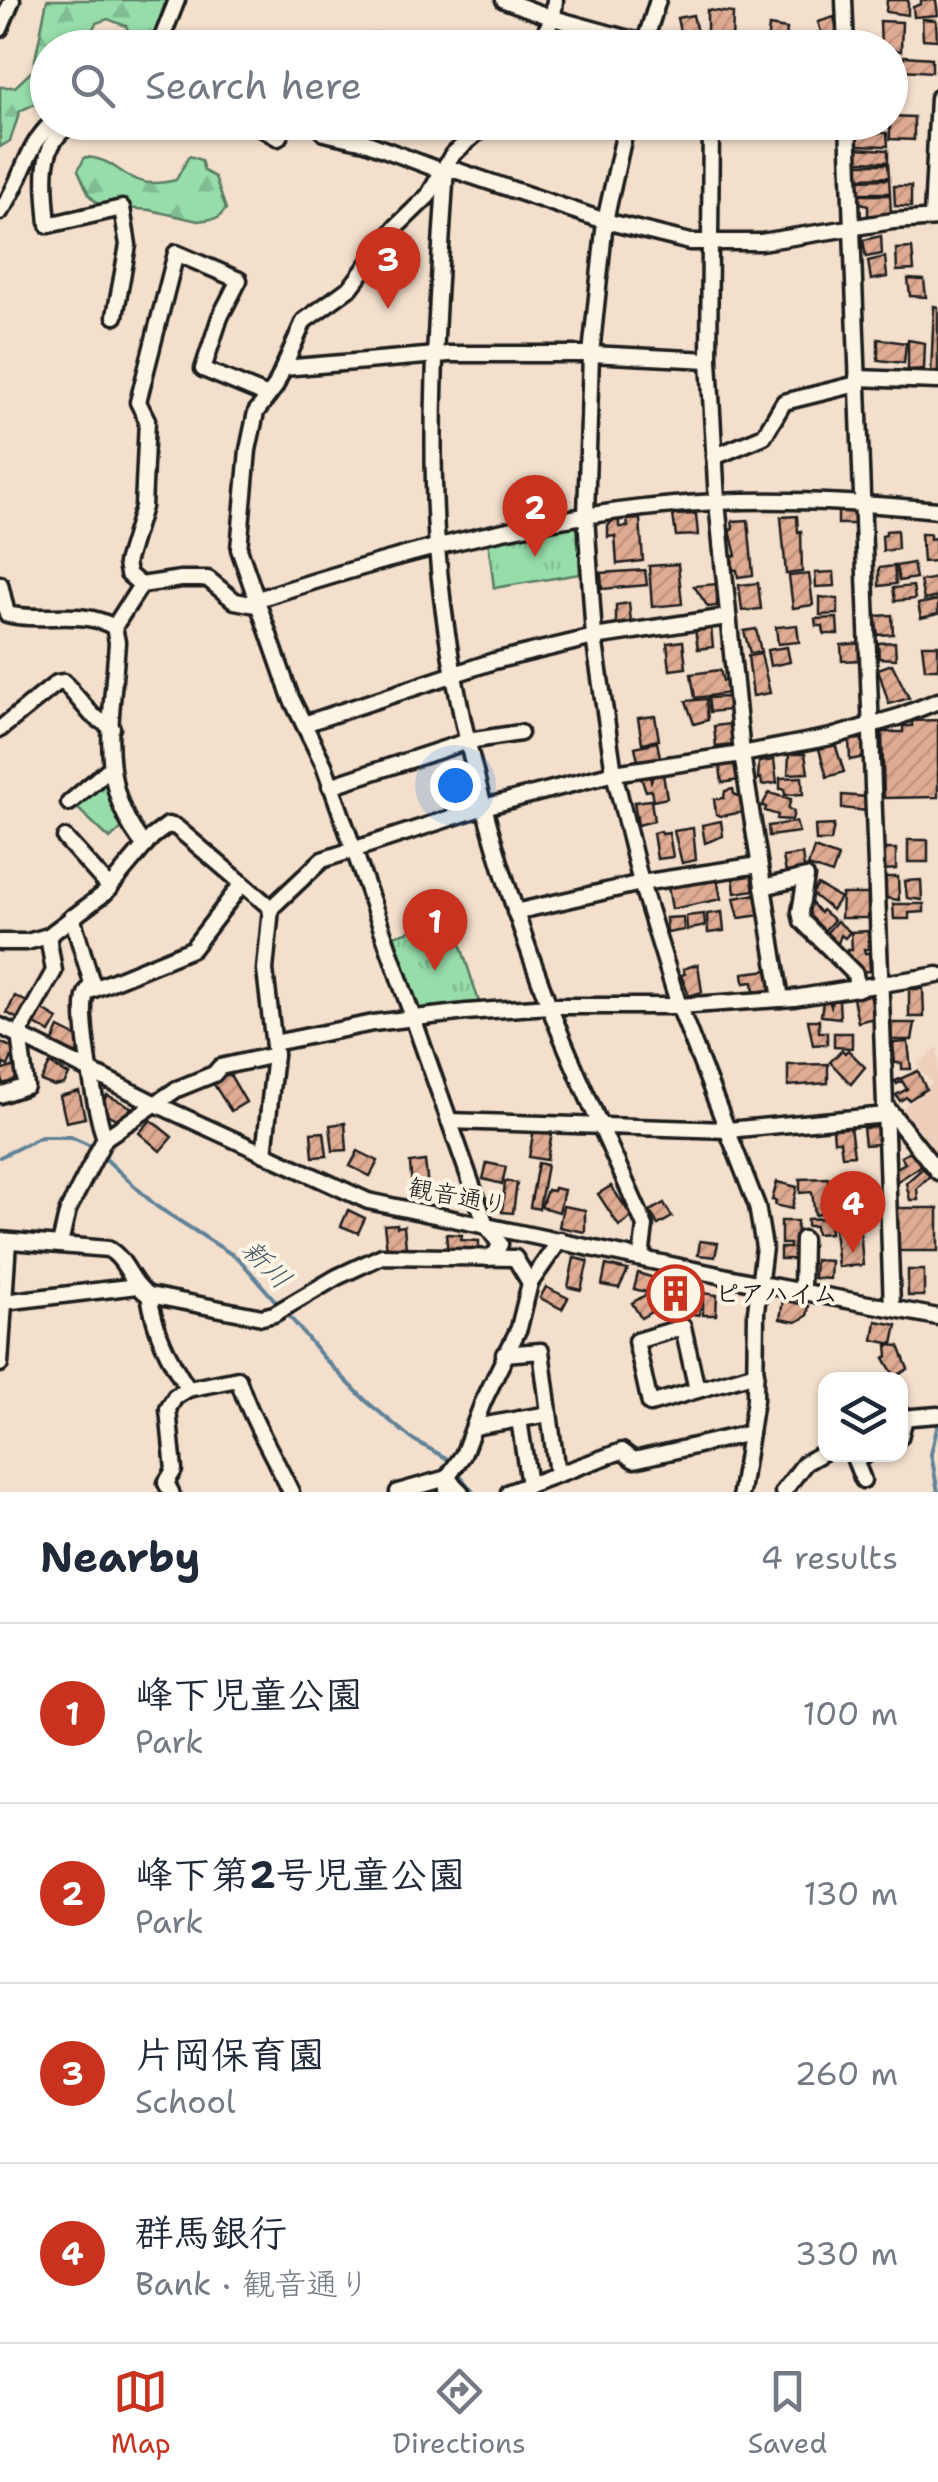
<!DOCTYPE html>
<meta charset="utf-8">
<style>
body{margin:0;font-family:"Shantell Sans","Klee One",sans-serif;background:#f2f2f3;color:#1f2937}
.controls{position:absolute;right:30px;bottom:30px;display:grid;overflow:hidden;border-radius:20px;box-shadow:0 2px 8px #0004}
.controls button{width:90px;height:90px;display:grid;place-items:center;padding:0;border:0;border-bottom:2px solid #e0e1e3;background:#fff;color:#1f2937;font:50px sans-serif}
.you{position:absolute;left:455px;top:785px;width:35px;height:35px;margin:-25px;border:8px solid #fff;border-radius:50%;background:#1a73e8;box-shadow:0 0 0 15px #1a73e833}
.badge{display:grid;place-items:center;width:65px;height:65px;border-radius:50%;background:#c8321e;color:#fff;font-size:32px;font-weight:700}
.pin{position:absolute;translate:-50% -82px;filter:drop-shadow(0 2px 5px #0008)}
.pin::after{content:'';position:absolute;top:52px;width:35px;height:30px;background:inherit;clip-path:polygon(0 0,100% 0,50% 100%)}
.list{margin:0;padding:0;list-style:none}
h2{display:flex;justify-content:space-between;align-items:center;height:130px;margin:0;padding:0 40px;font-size:42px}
h2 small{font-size:32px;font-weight:400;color:#747a83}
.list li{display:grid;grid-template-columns:65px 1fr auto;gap:30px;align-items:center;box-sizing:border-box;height:180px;padding:0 40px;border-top:2px solid #e0e1e3}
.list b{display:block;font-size:38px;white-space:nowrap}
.list p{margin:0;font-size:32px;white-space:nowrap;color:#747a83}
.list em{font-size:32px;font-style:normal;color:#747a83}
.icon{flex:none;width:55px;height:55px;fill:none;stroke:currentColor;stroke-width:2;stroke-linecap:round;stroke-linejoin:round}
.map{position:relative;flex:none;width:938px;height:1492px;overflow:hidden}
.search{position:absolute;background:#fff;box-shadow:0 2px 8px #0004;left:30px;right:30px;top:30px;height:110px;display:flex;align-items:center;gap:25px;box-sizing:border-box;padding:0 35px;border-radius:55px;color:#747a83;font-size:38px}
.sheet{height:850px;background:#fff}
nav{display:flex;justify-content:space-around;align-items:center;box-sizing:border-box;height:140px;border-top:2px solid #e0e1e3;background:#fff;font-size:28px;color:#747a83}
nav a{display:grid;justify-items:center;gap:5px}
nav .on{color:#c8321e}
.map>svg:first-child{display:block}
.built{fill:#edcfbb}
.forest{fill:url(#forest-firs);stroke:#597c63;stroke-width:2.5}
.park{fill:url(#park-tufts);stroke:#597c63;stroke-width:2.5}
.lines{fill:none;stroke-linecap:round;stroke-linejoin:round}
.stream{stroke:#608399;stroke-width:4}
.building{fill:url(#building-hatch);stroke:#1c1c1c;stroke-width:2.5}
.minor-casing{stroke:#1c1c1c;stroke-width:21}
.path{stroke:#1c1c1c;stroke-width:2.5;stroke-dasharray:2.5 8;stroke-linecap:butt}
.minor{stroke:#fcf5e5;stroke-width:14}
.labels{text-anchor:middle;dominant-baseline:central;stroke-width:8;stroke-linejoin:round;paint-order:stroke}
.street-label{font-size:25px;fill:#1c1c1c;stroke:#fcf5e5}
.poi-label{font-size:25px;font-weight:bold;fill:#1c1c1c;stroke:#fcf5e5;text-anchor:start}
.water-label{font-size:28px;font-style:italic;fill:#445865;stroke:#fcf5e5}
</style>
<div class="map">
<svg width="938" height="1492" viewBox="0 0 938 1492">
<defs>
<pattern id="forest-firs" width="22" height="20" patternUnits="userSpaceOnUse" patternTransform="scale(2.5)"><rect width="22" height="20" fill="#96ddaa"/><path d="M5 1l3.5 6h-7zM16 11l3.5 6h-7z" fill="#81bd92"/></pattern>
<pattern id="park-tufts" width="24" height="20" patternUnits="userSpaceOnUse" patternTransform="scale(2.5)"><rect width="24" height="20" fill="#96ddaa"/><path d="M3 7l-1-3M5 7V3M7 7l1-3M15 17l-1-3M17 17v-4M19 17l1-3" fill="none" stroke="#81bd92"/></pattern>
<pattern id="building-hatch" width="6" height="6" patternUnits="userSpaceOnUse" patternTransform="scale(2.5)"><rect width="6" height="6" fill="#dfab93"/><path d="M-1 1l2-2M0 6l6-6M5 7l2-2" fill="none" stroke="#bf937e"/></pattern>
</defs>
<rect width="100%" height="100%" fill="#f3dfcc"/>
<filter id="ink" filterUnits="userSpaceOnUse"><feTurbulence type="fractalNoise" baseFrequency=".01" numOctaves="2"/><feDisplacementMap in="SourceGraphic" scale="20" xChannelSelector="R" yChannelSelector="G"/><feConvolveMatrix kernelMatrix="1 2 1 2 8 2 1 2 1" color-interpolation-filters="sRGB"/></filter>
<g filter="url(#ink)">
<path class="built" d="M938 1047V1157L900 1110 932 1083 917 1065Z"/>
<g class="forest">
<path d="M47 0H166L153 38 146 43 134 42 126 26 108 19 96 23 83 47 48 48 47 98 20 111 10 141 0 147V87H15L33 70Z"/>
<path d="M189 156 201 160 204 171 215 177 226 209 218 218 198 221 150 210 100 206 89 195 78 170 85 157C125 159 122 193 176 180Z"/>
</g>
<g class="park">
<path d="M572 526 578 529 580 574 494 588 488 540Z"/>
<path d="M107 778 116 810 124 826 110 839 73 804Z"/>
<path d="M452 918 480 1005 420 1013 414 1009 390 937Z"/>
</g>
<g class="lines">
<g class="stream">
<path d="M0 1157 41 1137H71L93 1147 156 1206 239 1259 278 1304"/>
<path d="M285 1311 323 1357 366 1401 412 1439 446 1458 473 1492"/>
<path d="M938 1492 931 1454 938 1424"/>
</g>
</g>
<g class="building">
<path d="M887 0H908V15L886 12Z"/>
<path d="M921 0H936L938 15 914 17 913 7 921 4Z"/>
<path d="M707 10 733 13 732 43 707 42Z"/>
<path d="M693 15 698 37 682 41 677 18Z"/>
<path d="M834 17 839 37 824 41 818 22Z"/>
<path d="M922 19 936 20 937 40 923 39Z"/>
<path d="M880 21 902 22 901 51 881 48Z"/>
<path d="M769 26 787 29 785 46 767 44Z"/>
<path d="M904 56 932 58V72L903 70Z"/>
<path d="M890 116 914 117V140L890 139Z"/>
<path d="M854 132 887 133 888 146 854 145Z"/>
<path d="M855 148 888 150V162L855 161Z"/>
<path d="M855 164H888L889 177 855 178Z"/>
<path d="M889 179 890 193H856L855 180Z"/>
<path d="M894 186H911V207L895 206Z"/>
<path d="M856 195H890L891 214 868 216V205L857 202Z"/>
<path d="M881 236 882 254 866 257 863 240Z"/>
<path d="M912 248 914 270 897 271 896 249Z"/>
<path d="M885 257 887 277 871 280 868 261Z"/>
<path d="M908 279 924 280 926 297 910 296Z"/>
<path d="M934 306 938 307V375L931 374Z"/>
<path d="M878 339 906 343 904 363 878 360Z"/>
<path d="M908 340 925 343 924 369 908 370Z"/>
<path d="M838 507H858L859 524H838Z"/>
<path d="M696 514 698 535 676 536 673 515Z"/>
<path d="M797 516 798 532 801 531 802 572 786 574 781 517Z"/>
<path d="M640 519 643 561 617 564 615 536 608 537V526L613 520H619V527H628L627 520Z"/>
<path d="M748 520 753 575 738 577 737 570H733L732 556H736L730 530 733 529 732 521Z"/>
<path d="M897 530 898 549 883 551 882 536 886 535V531Z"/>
<path d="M921 534H930V539L935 538 936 561 923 562Z"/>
<path d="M913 563 916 578 899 581 896 566Z"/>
<path d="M678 564 682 604 652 607 649 566Z"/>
<path d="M894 566 896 584 879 586V568Z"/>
<path d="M645 570 647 585 602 589 601 573Z"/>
<path d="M834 572 835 586 816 587 815 573Z"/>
<path d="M809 574 813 605 793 608 789 576Z"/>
<path d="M937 578 938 597 924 600 920 581Z"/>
<path d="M758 583 761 609 742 611 739 585Z"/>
<path d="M717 584V606L708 607 694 586Z"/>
<path d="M913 586 915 599 895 601 893 588Z"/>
<path d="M820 597 838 599V614L820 615Z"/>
<path d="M938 600V614L921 618 918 604Z"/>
<path d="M629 603 631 622 616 624V605Z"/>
<path d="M892 615 893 634 878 635 875 616Z"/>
<path d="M837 618 838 634H824L823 626H816L815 619Z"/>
<path d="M797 625 799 642 778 644 776 627Z"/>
<path d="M711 627 713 647 698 649 695 629Z"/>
<path d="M756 629 761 652 750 653 744 631Z"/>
<path d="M683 641 686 668 670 670 667 643Z"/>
<path d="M895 642 896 659 879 658 878 643Z"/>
<path d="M861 643 862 660 842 661 841 645Z"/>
<path d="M922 645H938V669H925Z"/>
<path d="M787 647 790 662 770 666 767 650Z"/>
<path d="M761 654 770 693 753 696 748 656Z"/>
<path d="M892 664 909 698 889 704 878 669Z"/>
<path d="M720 670 723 681H727L729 693 695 698 691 674Z"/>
<path d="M728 697 729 710 710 712 708 698Z"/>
<path d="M706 699 708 720 694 724 686 701Z"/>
<path d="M655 716 659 740 642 743 638 718Z"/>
<path d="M938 720V797L884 798 882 732H903V726H912V721Z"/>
<path d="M731 724 733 745 716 747 714 726Z"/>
<path d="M863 739 865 757 850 760 849 740Z"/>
<path d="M657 742 660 757 638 761 635 747Z"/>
<path d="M835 744 844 772 827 777 819 749Z"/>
<path d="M789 754H805L808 773 788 774Z"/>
<path d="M774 760 777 783 762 785 761 778 758 779 759 762Z"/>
<path d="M734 764 739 780 722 783 720 766Z"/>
<path d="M663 774 667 798 653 801 651 790 646 791 641 778 650 776 651 781 653 776Z"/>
<path d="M802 777 803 794 785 795 784 789H780V778Z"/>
<path d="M733 789 734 794 741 797 744 812 721 816 716 814 714 799 724 798 725 791Z"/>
<path d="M769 793 791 799 788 809 794 811 792 820 777 819 778 815 765 811 766 807 762 806Z"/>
<path d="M842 795 867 797V811L842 808Z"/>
<path d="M651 800 654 821 638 825 634 802Z"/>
<path d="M721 821 723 836 705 843 702 825Z"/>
<path d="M796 822 799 832 769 836 768 826Z"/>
<path d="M834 825 831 841H816L815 826Z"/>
<path d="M693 828 696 860 682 863 674 831Z"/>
<path d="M661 831 662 834 669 833 673 857 657 859 653 833Z"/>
<rect x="908" y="840" width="20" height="22"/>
<path d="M814 848 838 857 832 874 808 866Z"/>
<path d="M883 849H896V869L884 870Z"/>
<path d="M802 854 805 875 787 878 783 857Z"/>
<path d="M751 874 754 890 735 893 733 877Z"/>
<path d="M884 877H898L899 900 885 898Z"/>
<path d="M717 878 721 899 672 909 668 887Z"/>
<path d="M921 880 922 900 907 898 905 881Z"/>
<path d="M818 885 840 898 832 910 812 894Z"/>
<path d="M757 894 761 915 739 918 734 898Z"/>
<path d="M842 894H868V918H841Z"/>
<path d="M811 902 820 913 822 910 834 920 823 932 802 912Z"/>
<path d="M893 904H924V912L909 913V919H894Z"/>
<path d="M722 912 724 931 708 933 707 914Z"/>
<path d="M704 914 705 926 687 930 686 916Z"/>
<path d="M683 917 684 930 667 933 666 918Z"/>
<path d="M837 921 850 932 845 938 841 935 837 946 823 937Z"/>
<path d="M868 931 869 949H864L865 953H869L870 971 859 972V965H851L850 959H847V950H852L851 932Z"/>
<path d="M698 964 702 992 689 996 681 975 685 974 683 969Z"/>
<path d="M769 970 771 990 754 992 753 982 744 983 743 973Z"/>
<path d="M909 989H923L924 1017H909Z"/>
<path d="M870 995 873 1008 876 1007 874 1018 858 1022 853 998Z"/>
<path d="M15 996 31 1004 22 1021 7 1013Z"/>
<path d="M823 1000 829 1001 831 1006 832 1000 839 1001 840 1018 821 1016Z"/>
<path d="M43 1010 58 1019 50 1033 35 1024Z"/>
<path d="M808 1020H819V1032H827V1044L813 1045Z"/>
<path d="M891 1023H915L912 1040H892Z"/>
<path d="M59 1028 83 1040 76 1054 52 1043Z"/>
<path d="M834 1033H852V1048L834 1047Z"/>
<path d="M0 1042 15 1049 8 1066 4 1064 2 1069Z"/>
<path d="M908 1042 911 1069H902V1063H895L893 1043Z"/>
<path d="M842 1050 845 1053 848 1050 865 1067 851 1084 830 1062Z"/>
<path d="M50 1064 69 1075 64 1084 54 1086 41 1081Z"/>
<path d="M828 1064V1083L788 1086V1065Z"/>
<path d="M15 1066 21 1084 5 1090 0 1071Z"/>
<path d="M918 1071 926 1089 909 1100 906 1097 900 1101 896 1095 907 1089 902 1081 897 1084 895 1081Z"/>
<path d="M229 1073 246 1102 231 1111 213 1083Z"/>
<path d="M79 1091 85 1118 66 1122 60 1096Z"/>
<path d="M107 1095 131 1107 124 1123 99 1110Z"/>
<path d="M151 1120 172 1137 160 1151 139 1133Z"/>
<path d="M345 1123 347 1150 333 1151 330 1125Z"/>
<path d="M850 1127 854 1155 842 1156 840 1141H834L833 1129Z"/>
<path d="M878 1127 880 1144 865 1145 863 1128Z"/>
<path d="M534 1129 552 1132 547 1160 529 1157Z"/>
<path d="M324 1132 327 1156 313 1157 311 1133Z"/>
<path d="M358 1151 378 1161 370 1176 350 1166Z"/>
<path d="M911 1151 921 1166 896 1182 895 1169 905 1163 901 1157Z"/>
<path d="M425 1161 428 1187 412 1188 410 1163Z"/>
<path d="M487 1163 506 1167 502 1184 483 1179Z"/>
<path d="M538 1163 547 1165 539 1209 530 1207Z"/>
<path d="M923 1168 930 1176 917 1188 918 1200H910L906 1183Z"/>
<path d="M828 1178 829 1212 815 1215 812 1192 800 1193V1179Z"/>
<path d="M505 1181 517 1183 513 1213 502 1212Z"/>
<path d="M777 1182 797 1187 792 1209 775 1205 776 1201 772 1200Z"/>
<path d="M611 1186 632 1217 619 1226 598 1194Z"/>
<path d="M554 1188 564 1190 559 1212 541 1207 547 1190 553 1191Z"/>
<path d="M855 1191 858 1212 844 1214 841 1193Z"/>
<path d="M664 1203 672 1217 658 1225 650 1211Z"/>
<path d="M563 1206 585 1210V1232L559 1227Z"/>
<rect x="898" y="1208" width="40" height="43"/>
<path d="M348 1210 365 1218 358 1233 341 1226Z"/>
<path d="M859 1217 863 1265 838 1267 833 1219Z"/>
<path d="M829 1218 830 1233 816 1234 815 1226H807V1219Z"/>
<path d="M781 1221H797L796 1259H780V1248H790V1244H781Z"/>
<path d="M397 1224V1227L404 1226 406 1248 387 1250 384 1225Z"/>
<path d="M446 1234 462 1235 461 1240 479 1241V1254L448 1253Z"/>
<path d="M700 1241 718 1243 715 1257 698 1255Z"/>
<path d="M574 1258 588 1261 581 1290 568 1287Z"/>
<path d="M815 1260 831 1261 830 1279 814 1278Z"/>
<path d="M606 1265 628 1270 619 1288 602 1285Z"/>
<rect x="908" y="1270" width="16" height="26"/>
<path d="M638 1273 654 1278 650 1293 634 1289Z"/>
<path d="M690 1286 703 1287 699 1315 686 1313Z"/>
<path d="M546 1287 568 1298 562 1309 540 1298Z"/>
<path d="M703 1293 717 1295 716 1315H703Z"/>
<path d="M647 1294 656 1309 641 1318 632 1303Z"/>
<path d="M783 1300 809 1306 807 1316 796 1322 780 1319Z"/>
<path d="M876 1321 897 1325 893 1344 873 1340Z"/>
<path d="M887 1345 899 1346 908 1369 895 1377 884 1358 888 1356Z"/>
</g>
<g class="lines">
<defs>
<g id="minor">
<path d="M504 0 553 18 644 43 675 48"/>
<path d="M844 0 846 48"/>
<path d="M0 29 12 0"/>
<path d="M158 48 177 0"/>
<path d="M371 48 374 42 390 48"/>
<path d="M536 48 553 18 555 0"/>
<path d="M643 48 658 0"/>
<path d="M251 122 278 138 287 122"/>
<path d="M627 122 605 221 591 354 586 516 594 637 614 773 641 883 679 1006 757 1206 764 1247 756 1311 755 1400 741 1492"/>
<path d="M711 122 709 360 717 502 742 754 781 999"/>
<path d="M848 122 885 1105 938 1172"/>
<path d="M65 129C37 149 46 195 48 225L122 208 128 245 115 316"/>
<path d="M324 133 365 142 442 171"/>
<path d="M0 212C22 184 25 146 53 122"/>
<path d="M932 217 938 98"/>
<path d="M283 368 449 354H591L709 360"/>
<path d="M857 378 938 381"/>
<path d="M714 457 764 436 784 402 857 384"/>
<path d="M0 584 7 614C42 623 82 608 114 627L117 642C113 713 94 786 145 846"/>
<path d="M255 600C406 551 557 510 717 502 790 498 865 503 938 510"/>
<path d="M256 605 235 601 208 579H181L141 585 128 574 126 563 143 507 147 420 138 402 176 253 239 280 220 317 203 369 268 396"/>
<path d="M114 627 141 585"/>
<path d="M304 724 494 661 594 637 727 617"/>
<path d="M0 729 57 683 64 682 92 715 112 728"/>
<path d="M330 786 468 741 520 733"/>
<path d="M69 803 110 768"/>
<path d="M65 838 110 888"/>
<path d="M763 887 806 877 800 912 802 921 855 974 857 989"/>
<path d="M515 912 641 883 759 865"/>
<path d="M0 942H27L48 936 105 893 152 837 168 825 176 827 271 908"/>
<path d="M87 992 192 949 241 885"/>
<path d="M0 1026 158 1105 368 1201 761 1284 938 1317"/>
<path d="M274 1043 373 1023 466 1012 549 1006H679L794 998 938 975"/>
<path d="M0 1095 26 1086 19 1034 54 971 48 936"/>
<path d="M885 1106 892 1308"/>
<path d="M449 1121 728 1130 886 1115"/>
<path d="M105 1138 177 1089 214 1074 220 1067 275 1055"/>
<path d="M264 1154 275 1055 265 970 271 908 322 860 484 807 614 773 742 754 831 737 898 717 938 701"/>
<path d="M0 1240 108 1249C127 1259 130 1284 149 1295L262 1317 274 1314 337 1277 382 1256 515 1258 530 1283"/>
<path d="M60 1244 68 1210 105 1138C96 1116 80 1020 85 997 86 992 90 987 92 983L72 917"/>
<path d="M488 1258 496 1253 500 1244 486 1225 324 765 291 698 239 549 248 450 256 412 275 387 304 321 351 287 396 227 428 196 452 155 489 122"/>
<path d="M641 1258 645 1226C613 1152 577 1078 548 1003 493 857 449 702 437 547 428 420 438 294 446 167L605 221 690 242H761L893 221 938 218"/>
<path d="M802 1291 803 1239"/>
<path d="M149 1295C155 1332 168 1358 188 1389"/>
<path d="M4 1302 137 1286"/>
<path d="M504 1354 541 1351 557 1474"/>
<path d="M0 1364 8 1241"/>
<path d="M697 1390 683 1327 636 1341 650 1404 756 1373"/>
<path d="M900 1418 938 1415"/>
<path d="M519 1419 529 1485"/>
<path d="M474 1427 549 1414"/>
<path d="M900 1437 905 1418"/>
<path d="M863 1480 855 1460 867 1454"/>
<path d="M171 1492 166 1483 174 1470 168 1409 175 1397 188 1389 238 1379C251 1419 273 1454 291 1492"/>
<path d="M398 1492 447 1478 461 1492"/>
<path d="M447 1492V1478L463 1455 483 1402 519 1328 530 1283 560 1240"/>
<path d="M509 1492 622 1451 634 1460 750 1433"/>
<path d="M783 1492 805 1463 826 1451"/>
</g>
</defs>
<use href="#minor" class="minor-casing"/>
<path class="path" d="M304 122 313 128"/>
<use href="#minor" class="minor"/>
</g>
</g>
<defs>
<symbol id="building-ring" viewBox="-11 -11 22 22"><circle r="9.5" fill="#fcf5e5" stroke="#c8321e" stroke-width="1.5"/><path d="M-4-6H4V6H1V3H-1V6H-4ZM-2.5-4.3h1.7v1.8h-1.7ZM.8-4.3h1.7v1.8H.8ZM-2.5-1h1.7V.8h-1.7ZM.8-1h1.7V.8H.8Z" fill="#c8321e"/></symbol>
</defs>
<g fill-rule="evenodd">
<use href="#building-ring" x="644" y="1262" width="63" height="63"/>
</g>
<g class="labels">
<g class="street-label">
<text transform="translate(458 1196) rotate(11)">観音通り</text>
</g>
<g class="poi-label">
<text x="715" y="1293">ピアハイム</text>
</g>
<g class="water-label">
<text transform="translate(267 1264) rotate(45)">新川</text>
</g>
</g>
</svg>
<div class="controls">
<button><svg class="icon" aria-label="layers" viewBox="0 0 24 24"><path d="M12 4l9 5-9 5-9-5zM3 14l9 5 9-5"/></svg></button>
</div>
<div class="you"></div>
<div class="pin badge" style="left:435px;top:971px">1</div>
<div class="pin badge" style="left:535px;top:557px">2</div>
<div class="pin badge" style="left:388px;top:309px">3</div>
<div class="pin badge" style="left:853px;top:1253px">4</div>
<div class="search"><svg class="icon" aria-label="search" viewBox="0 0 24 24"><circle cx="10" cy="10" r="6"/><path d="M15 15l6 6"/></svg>Search here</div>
</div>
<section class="sheet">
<h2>Nearby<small>4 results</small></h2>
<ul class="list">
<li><span class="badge">1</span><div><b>峰下児童公園</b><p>Park</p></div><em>100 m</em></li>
<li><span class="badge">2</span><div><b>峰下第2号児童公園</b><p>Park</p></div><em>130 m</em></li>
<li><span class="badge">3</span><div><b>片岡保育園</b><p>School</p></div><em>260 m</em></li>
<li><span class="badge">4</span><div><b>群馬銀行</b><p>Bank · 観音通り</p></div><em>330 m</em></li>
</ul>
</section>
<nav>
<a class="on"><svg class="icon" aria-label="map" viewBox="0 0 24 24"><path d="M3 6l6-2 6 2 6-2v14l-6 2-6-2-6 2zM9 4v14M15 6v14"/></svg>Map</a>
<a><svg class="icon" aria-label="directions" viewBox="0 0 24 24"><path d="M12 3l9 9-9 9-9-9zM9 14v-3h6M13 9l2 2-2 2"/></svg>Directions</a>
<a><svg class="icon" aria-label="saved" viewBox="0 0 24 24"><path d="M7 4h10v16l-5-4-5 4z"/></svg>Saved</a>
</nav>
